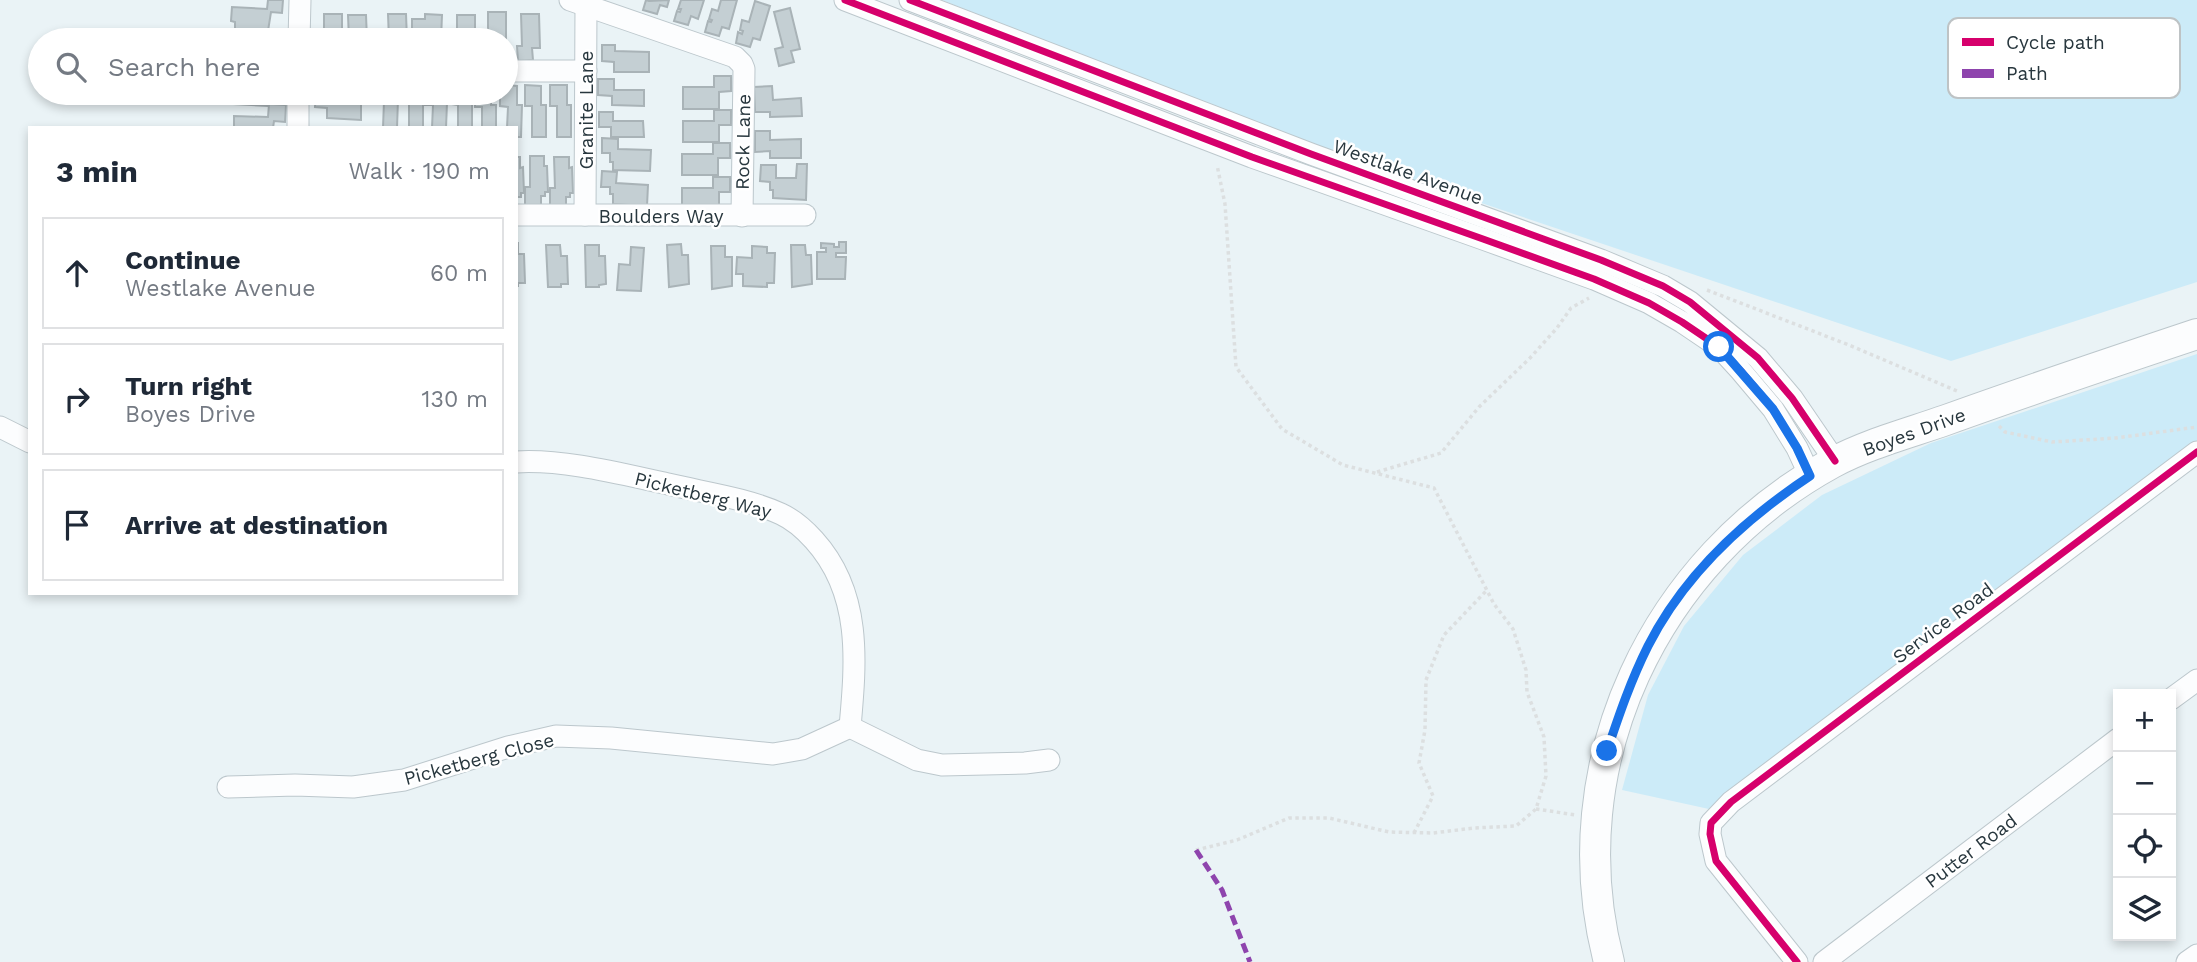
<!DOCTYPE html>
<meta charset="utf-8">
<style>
body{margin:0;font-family:"Work Sans",sans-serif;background:#f2f2f3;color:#1f2937}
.controls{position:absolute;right:21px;bottom:21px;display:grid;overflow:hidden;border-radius:0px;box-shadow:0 4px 10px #0003}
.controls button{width:63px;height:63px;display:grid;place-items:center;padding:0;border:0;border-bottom:2px solid #e0e1e3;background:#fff;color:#1f2937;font:35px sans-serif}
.stop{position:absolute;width:21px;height:21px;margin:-16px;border:5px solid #1a73e8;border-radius:50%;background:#fff}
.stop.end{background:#1a73e8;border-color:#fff;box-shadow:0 2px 7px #0008}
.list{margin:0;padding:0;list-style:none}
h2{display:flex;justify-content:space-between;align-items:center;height:91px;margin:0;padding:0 28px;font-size:30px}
h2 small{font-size:23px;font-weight:400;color:#747a83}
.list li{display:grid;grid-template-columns:46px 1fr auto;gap:21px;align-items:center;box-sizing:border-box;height:112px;margin:0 14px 14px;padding:0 14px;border:2px solid #e0e1e3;border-radius:0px}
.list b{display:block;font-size:26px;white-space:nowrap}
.list p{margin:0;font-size:23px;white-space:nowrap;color:#747a83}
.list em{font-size:23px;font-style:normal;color:#747a83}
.icon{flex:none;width:38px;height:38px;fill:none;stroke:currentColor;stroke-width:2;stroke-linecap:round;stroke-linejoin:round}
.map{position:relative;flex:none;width:2197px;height:962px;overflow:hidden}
.search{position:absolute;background:#fff;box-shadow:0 4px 10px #0003;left:28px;top:28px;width:490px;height:77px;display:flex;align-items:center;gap:18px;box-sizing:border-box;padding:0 24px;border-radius:38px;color:#747a83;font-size:26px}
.panel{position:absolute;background:#fff;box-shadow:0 4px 10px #0003;left:28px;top:126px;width:490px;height:469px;border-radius:0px}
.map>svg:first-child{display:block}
.green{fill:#ccebf8}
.building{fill:#c4cfd3;stroke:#a9b3b7;stroke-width:2}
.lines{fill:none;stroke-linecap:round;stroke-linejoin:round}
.street-casing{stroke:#bcc7cc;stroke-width:23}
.secondary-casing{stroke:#bcc7cc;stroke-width:32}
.path{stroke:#dcdfe0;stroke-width:3.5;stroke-dasharray:3.5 3.5;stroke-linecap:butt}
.street{stroke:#fcfdfe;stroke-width:21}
.secondary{stroke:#fcfdfe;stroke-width:30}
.quiet{stroke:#8e44ad;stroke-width:5;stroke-dasharray:10 5;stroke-linecap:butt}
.cycleway-casing{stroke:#fff;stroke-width:11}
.cycleway{stroke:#d6006c;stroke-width:7}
.route{stroke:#1a73e8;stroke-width:9}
.labels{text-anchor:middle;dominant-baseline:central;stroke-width:5;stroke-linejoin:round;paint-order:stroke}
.street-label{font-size:19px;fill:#28373e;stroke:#fff}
.key{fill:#fff;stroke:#bec3c5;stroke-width:2}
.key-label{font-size:19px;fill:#28373e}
</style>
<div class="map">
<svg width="2197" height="962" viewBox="0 0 2197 962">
<rect width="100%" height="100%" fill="#eaf3f6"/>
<g class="green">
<path d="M942 0H2197V282L1951 361 1270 132Z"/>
<path d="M2197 354V441L1709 809 1622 790 1648 695 1684 626 1743 555 1822 495 1931 443Z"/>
</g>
<g class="building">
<path d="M268 0H283L282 13 271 12 268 31 235 29V22L231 21 232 7 267 9Z"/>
<path d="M646 0 649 1 669 0 667 7 660 5 657 14 643 10Z"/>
<path d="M681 0H704L698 19 691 16 688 25 674 21 677 11 680 12 681 9H678Z"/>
<path d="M721 0H737L729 29 722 27 719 36 705 32 708 21 711 22 712 20 709 19 712 9 718 11Z"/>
<path d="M755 1 770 6 760 40 753 38 750 47 736 43 738 32 742 34 743 31 740 30 742 20 749 22Z"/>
<path d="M790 8 800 49 791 51 794 62 779 66 775 49 783 47 774 12Z"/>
<path d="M488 12H506V46V40H488Z"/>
<rect x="324" y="14" width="18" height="26"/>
<path d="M388 14H406L407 40H389Z"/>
<path d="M425 14 442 15 441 40H425V35H412V19H425Z"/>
<path d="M521 14H539L540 48H532L533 60 518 61 517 46H522Z"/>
<path d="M348 15H366L367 40H349Z"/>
<rect x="457" y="15" width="18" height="25"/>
<rect x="269" y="29" width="17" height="11"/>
<path d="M602 45H615V51L649 52V72H614V62L602 61Z"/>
<path d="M714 76H731V91L719 92V109H683V87H714Z"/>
<path d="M598 79H614V90H644V106L612 105V96L598 95Z"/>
<path d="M506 85 517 86V105H522L521 137H516V128H507L508 107 500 106V93H506Z"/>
<path d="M525 85 541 86V105H546V137H532V106H525Z"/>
<path d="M550 85H567V105H571V137H557V106H550Z"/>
<path d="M772 86 773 100 801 98 802 116 770 117V112H755L754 87Z"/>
<path d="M231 93H271L268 106 234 104 235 97H231Z"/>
<path d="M316 93H327V98L361 99V120L327 118V108L315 107Z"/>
<path d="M376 93H393V99H398L397 128H383L384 101 376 100Z"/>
<path d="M402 93H418V98L423 99V128H409V100H402Z"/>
<path d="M425 93H442V103H447L446 128H432L433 105H425Z"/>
<path d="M451 93H468L467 103H472V128H458V105L451 104Z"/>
<path d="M475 93H491V105H496V128H482V107H475Z"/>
<path d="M269 104 286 105 285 122 274 121 273 128H234V116L268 117Z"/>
<path d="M714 110H731V125H719V142H683V121H714Z"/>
<path d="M599 112H613V121H643L644 137H611V127H599Z"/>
<path d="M755 131H770V140L801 139V158H770V151L755 152Z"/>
<path d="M602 138 618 139V149L651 150 650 171 613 170V162H610V153H602Z"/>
<path d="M713 143H730V158H718V175H682V154H713Z"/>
<path d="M530 156H544V166H547L548 192H545V196H541V205H525V187H530Z"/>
<path d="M516 157H520V168L523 167 524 193H521V197H517L516 206Z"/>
<path d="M554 157H569V168L572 167 573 193H570V197H566V206L550 207V188H555Z"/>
<path d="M797 164H807L806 200 773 198V190H770V182L760 181 761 165H776V178H796Z"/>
<path d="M602 171 617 172 616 183 648 185 647 206 613 204V194H610V187H601Z"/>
<path d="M713 177H730V192H719V209H682V188H713Z"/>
<path d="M839 242H846V253H836V257H846L845 279H817V252H826V248H821V243L834 244V247H839Z"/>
<path d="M516 243H518V254H524L525 283H518V286H516Z"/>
<path d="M681 244 682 255H688L689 284 669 287 667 245Z"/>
<path d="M546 245H560L561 256H567L568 284H561V287H548Z"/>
<path d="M585 245H599V256H605L606 284 599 285V287H586Z"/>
<path d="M791 245H805L806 255H811L812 284 792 287Z"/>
<path d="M711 246H725V257H732V286L712 289Z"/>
<path d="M752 246 767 247V253H775L774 283H767V287L743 286V274H736L737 257 752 258Z"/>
<path d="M631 247 644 248 641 291 617 290 619 264 630 265Z"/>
</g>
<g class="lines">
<defs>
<g id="street">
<path d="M570 0 735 57 742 64 744 69 742 216"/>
<path d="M845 0 1252 157 1483 239 1594 279 1649 303 1682 322 1719 347 1741 371 1773 409 1797 448 1810 476"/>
<path d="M910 0 1311 154 1601 260 1663 286 1690 302 1758 358 1792 398 1835 461"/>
<path d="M299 40 300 0"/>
<path d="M506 71H586"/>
<path d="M298 128V93"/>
<path d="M516 215H805"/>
<path d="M585 215 586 5"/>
<path d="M0 427 30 442"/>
<path d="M516 462C564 459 621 474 668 484 706 493 746 498 781 514 794 520 805 530 814 540 862 593 856 661 850 727"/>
<path d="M2171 699 2197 680"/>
<path d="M850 727 917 760 942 765 1025 763 1049 760"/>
<path d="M228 787 295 785 353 787 404 780 508 747 556 736 611 738 773 754 802 749 850 727"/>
<path d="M1797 962 1716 861 1710 834 1711 823 1731 802 2197 452"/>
<path d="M1824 962 2118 739"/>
<path d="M2187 962 2197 955"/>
</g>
<path id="secondary" d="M1609 962C1557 764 1655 560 1832 463 1867 444 1909 433 1946 420 2029 390 2113 362 2197 334"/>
</defs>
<use href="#street" class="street-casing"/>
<use href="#secondary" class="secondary-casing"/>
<g class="path">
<path d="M1707 290 1849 345 1957 391"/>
<path d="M1999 426 2005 432 2052 442 2116 438 2197 427"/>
<path d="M1377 472 1441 453 1479 407 1530 358 1557 328 1571 308 1589 298"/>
<path d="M1536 809 1576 815"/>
<path d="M1414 833 1433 796 1419 763 1425 730 1426 680 1444 635 1487 590"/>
<path d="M1196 850 1237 840 1289 818H1329L1389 832 1433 833 1474 828 1516 826 1536 809 1546 776 1544 737 1527 692 1526 670 1513 629 1494 604 1434 488 1343 465 1282 429 1236 367 1225 204 1217 165"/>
</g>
<use href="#street" class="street"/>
<use href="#secondary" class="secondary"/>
<path class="quiet" d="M1196 850 1222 890 1250 962"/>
<defs>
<g id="cycleway">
<path d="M845 0 1252 157 1483 239 1594 279 1649 303 1682 322 1719 347 1741 371 1773 409 1797 448 1810 476"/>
<path d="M910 0 1311 154 1601 260 1663 286 1690 302 1758 358 1792 398 1835 461"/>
<path d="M1797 962 1716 861 1710 834 1711 823 1731 802 2197 452"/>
</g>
</defs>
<use href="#cycleway" class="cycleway-casing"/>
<use href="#cycleway" class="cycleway"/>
</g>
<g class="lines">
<path class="route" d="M1607 751C1619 715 1631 680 1648 646 1684 575 1745 519 1810 476L1797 448 1773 409 1719 347"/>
</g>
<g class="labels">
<g class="street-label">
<text transform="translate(586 110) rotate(-90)">Granite Lane</text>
<text transform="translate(743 142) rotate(-89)">Rock Lane</text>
<text transform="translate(1408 172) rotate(20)">Westlake Avenue</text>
<text x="661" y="216">Boulders Way</text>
<text transform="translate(1914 432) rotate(-20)">Boyes Drive</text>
<text transform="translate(703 495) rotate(14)">Picketberg Way</text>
<text transform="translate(1943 623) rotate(-37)">Service Road</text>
<text transform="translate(479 759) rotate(-15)">Picketberg Close</text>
<text transform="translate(1971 851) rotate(-37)">Putter Road</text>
</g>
</g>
<rect x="1948" y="18" width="232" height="80" rx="10" class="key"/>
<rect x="1962" y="38" width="32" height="8" fill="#d6006c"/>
<rect x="1962" y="69" width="32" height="9" fill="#8e44ad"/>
<g class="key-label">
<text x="2006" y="49">Cycle path</text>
<text x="2006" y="80">Path</text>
</g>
</svg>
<div class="controls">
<button>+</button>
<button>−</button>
<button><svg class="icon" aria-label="locate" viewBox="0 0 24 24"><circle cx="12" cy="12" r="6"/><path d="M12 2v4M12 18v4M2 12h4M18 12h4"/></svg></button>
<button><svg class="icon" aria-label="layers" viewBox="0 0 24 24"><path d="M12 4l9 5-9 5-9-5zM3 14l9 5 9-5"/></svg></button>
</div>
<div class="stop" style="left:1719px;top:347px"></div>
<div class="stop end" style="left:1607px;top:751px"></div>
<div class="search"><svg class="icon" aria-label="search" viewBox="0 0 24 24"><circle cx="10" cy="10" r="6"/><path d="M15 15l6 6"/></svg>Search here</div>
<section class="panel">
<h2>3 min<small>Walk · 190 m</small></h2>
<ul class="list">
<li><svg class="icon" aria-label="ahead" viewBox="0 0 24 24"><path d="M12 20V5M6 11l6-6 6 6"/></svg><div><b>Continue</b><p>Westlake Avenue</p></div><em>60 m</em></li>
<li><svg class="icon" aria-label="right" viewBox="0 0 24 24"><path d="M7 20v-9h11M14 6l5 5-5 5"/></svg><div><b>Turn right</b><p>Boyes Drive</p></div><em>130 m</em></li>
<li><svg class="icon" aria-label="arrive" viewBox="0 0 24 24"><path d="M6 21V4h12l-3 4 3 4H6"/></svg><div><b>Arrive at destination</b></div></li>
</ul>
</section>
</div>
